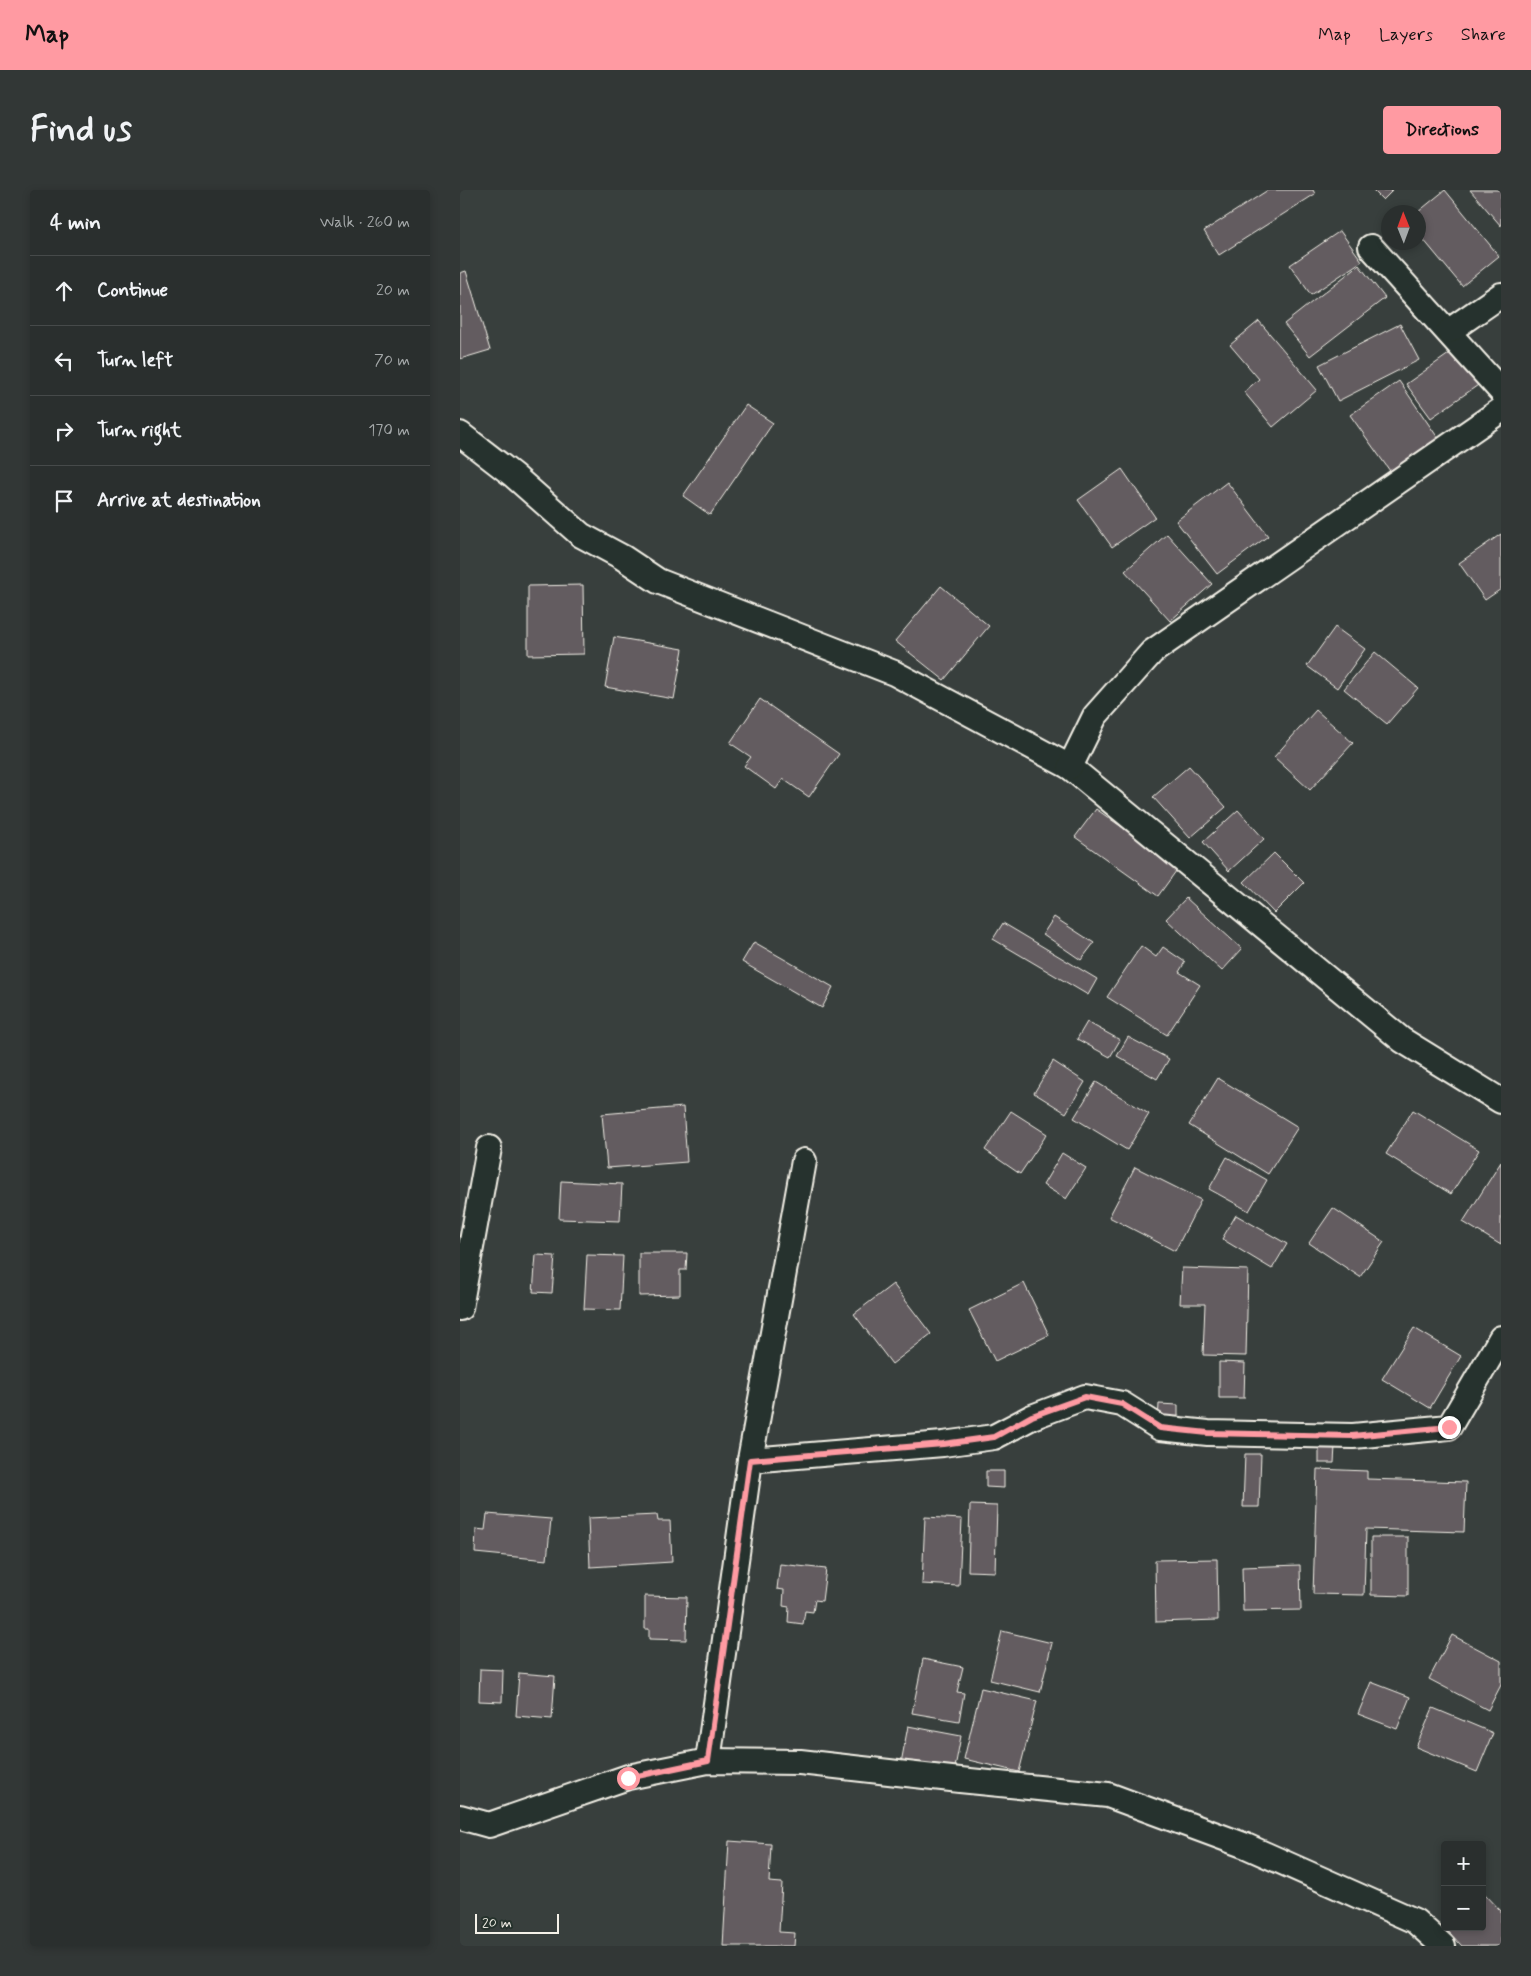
<!DOCTYPE html>
<meta charset="utf-8">
<style>
body{margin:0;font-family:Mynerve,sans-serif;background:#323736;color:#f1f3f6}
.controls{position:absolute;right:15px;bottom:15px;display:grid;overflow:hidden;border-radius:5px;box-shadow:0 2px 8px #0003}
.controls button{width:45px;height:45px;display:grid;place-items:center;padding:0;border:0;border-bottom:1px solid #464a4a;background:#2a2f2e;color:#f1f3f6;font:25px sans-serif}
.compass{position:absolute;left:921px;top:15px;width:45px;height:45px;border-radius:50%;background:#2a2f2e;box-shadow:0 2px 8px #0003;rotate:359deg}
.scale{position:absolute;left:15px;bottom:12px;width:84px;box-sizing:border-box;padding-left:5px;border:2px solid #f4f1e8;border-top:0;font-size:14px;line-height:18px;white-space:nowrap;color:#f4f1e8;-webkit-text-stroke:4px #26332d;paint-order:stroke}
.stop{position:absolute;width:15px;height:15px;margin:-11px;border:4px solid #ff9aa2;border-radius:50%;background:#fff}
.stop.end{background:#ff9aa2;border-color:#fff;box-shadow:0 1px 5px #0008}
.list{margin:0;padding:0;list-style:none}
h2{display:flex;justify-content:space-between;align-items:center;height:65px;margin:0;padding:0 20px;font-size:21px}
h2 small{font-size:16px;font-weight:400;color:#a5a9aa}
.list li{display:grid;grid-template-columns:32px 1fr auto;gap:15px;align-items:center;box-sizing:border-box;height:70px;padding:0 20px;border-top:1px solid #464a4a}
.list b{display:block;font-size:19px;white-space:nowrap}
.list em{font-size:16px;font-style:normal;color:#a5a9aa}
.icon{flex:none;width:28px;height:28px;fill:none;stroke:currentColor;stroke-width:2;stroke-linecap:round;stroke-linejoin:round}
.map{position:relative;flex:none;width:1041px;height:1756px;overflow:hidden;border-radius:5px}
header{display:flex;align-items:center;gap:30px;box-sizing:border-box;height:70px;padding:0 25px;background:#ff9aa2;color:#111}
header strong{font-size:24px}
nav{display:flex;gap:28px;margin-inline-start:auto;font-size:18px}
.intro{display:flex;align-items:center;justify-content:space-between;box-sizing:border-box;height:120px;padding:0 30px}
h1{margin:0;font-size:35px}
.button{padding:12px 22px;border-radius:5px;background:#ff9aa2;color:#111;font-size:18px;font-weight:700}
main{display:flex;gap:30px;padding:0 30px}
aside{flex:1;background:#2a2f2e;border-radius:5px;box-shadow:0 2px 8px #0003}
.map>svg:first-child{display:block}
.building{fill:#635b61;stroke:#f4f1e8}
.lines{fill:none;stroke-linecap:round;stroke-linejoin:round}
.street-casing{stroke:#f4f1e8;stroke-width:28}
.street{stroke:#26332d;stroke-width:24}
.route{stroke:#ff9aa2;stroke-width:6}
</style>
<header>
<strong>Map</strong>
<nav><a>Map</a><a>Layers</a><a>Share</a></nav>
</header>
<div class="intro"><h1>Find us</h1><a class="button">Directions</a></div>
<main>
<aside>
<h2>4 min<small>Walk · 260 m</small></h2>
<ul class="list">
<li><svg class="icon" aria-label="ahead" viewBox="0 0 24 24"><path d="M12 20V5M6 11l6-6 6 6"/></svg><div><b>Continue</b></div><em>20 m</em></li>
<li><svg class="icon" aria-label="left" viewBox="0 0 24 24"><path d="M17 20v-9H6M10 6l-5 5 5 5"/></svg><div><b>Turn left</b></div><em>70 m</em></li>
<li><svg class="icon" aria-label="right" viewBox="0 0 24 24"><path d="M7 20v-9h11M14 6l5 5-5 5"/></svg><div><b>Turn right</b></div><em>170 m</em></li>
<li><svg class="icon" aria-label="arrive" viewBox="0 0 24 24"><path d="M6 21V4h12l-3 4 3 4H6"/></svg><div><b>Arrive at destination</b></div></li>
</ul>
</aside>
<div class="map">
<svg width="1041" height="1756" viewBox="0 0 1041 1756">
<rect width="100%" height="100%" fill="#383f3d"/>
<filter id="ink" filterUnits="userSpaceOnUse"><feTurbulence type="fractalNoise" baseFrequency=".02" numOctaves="2"/><feDisplacementMap in="SourceGraphic" scale="10" xChannelSelector="R" yChannelSelector="G"/><feConvolveMatrix kernelMatrix="1 2 1 2 8 2 1 2 1" color-interpolation-filters="sRGB"/></filter>
<g filter="url(#ink)">
<g class="building">
<path d="M808 0H853L855 4 759 65 744 41Z"/>
<path d="M913 0H933L923 10Z"/>
<path d="M985 0 1039 66 1002 96 958 43V22Z"/>
<path d="M1010 0H1041V36Z"/>
<path d="M880 41 902 71 851 105 830 75Z"/>
<path d="M899 75 925 108 850 166 824 134Z"/>
<path d="M6 81 30 160 0 169V83Z"/>
<path d="M799 131 857 200 813 237 784 202 799 189 770 155Z"/>
<path d="M940 134 959 170 878 211 859 175Z"/>
<path d="M996 159 1021 193 971 228 946 194Z"/>
<path d="M939 191 978 248 930 281 890 225Z"/>
<path d="M286 215 313 233 250 325 223 306Z"/>
<path d="M662 279 695 327 652 357 618 310Z"/>
<path d="M767 292 808 346 757 384 716 331Z"/>
<path d="M707 344 752 394 710 431 665 381Z"/>
<path d="M1041 344V399L1025 410 999 373Z"/>
<path d="M123 395 124 464 68 465V396Z"/>
<path d="M481 396 529 436 484 490 435 451Z"/>
<path d="M875 437 905 459 877 498 847 476Z"/>
<path d="M154 447 223 459 214 509 145 497Z"/>
<path d="M915 462 958 498 927 534 884 499Z"/>
<path d="M300 509 379 564 349 607 323 589 316 599 284 576 291 567 270 553Z"/>
<path d="M856 520 893 553 850 600 814 567Z"/>
<path d="M729 576 766 617 730 648 693 607Z"/>
<path d="M636 619 719 677 698 706 615 647Z"/>
<path d="M778 620 804 649 769 681 743 652Z"/>
<path d="M814 663 844 693 814 723 784 692Z"/>
<path d="M726 708 782 759 762 781 706 729Z"/>
<path d="M594 727 634 753 621 770 583 744Z"/>
<path d="M543 733 637 789 628 805 533 749Z"/>
<path d="M294 752 373 797 362 818 282 772Z"/>
<path d="M681 756 696 767 703 757 725 772 719 782 740 795 707 845 647 807Z"/>
<path d="M627 832 660 850 650 867 617 849Z"/>
<path d="M668 847 709 869 697 889 657 866Z"/>
<path d="M593 871 625 892 606 923 574 903Z"/>
<path d="M758 888 838 937 808 984 729 935Z"/>
<path d="M636 892 689 924 667 960 614 928Z"/>
<path d="M223 917 227 972 147 978 142 924Z"/>
<path d="M953 920 1019 960 991 1004 926 964Z"/>
<path d="M551 921 587 944 560 984 525 960Z"/>
<path d="M602 963 626 978 606 1009 583 995Z"/>
<path d="M767 967 807 990 789 1021 749 999Z"/>
<path d="M1041 972V1055L1003 1032Z"/>
<path d="M675 977 741 1010 715 1061 649 1027Z"/>
<path d="M101 991 162 994 160 1031 99 1029Z"/>
<path d="M873 1018 924 1052 900 1087 849 1053Z"/>
<path d="M776 1025 827 1054 812 1079 762 1049Z"/>
<path d="M179 1063H227L226 1080H220V1105L179 1106Z"/>
<path d="M76 1065 95 1066 92 1103 73 1102Z"/>
<path d="M127 1065 163 1066 160 1120 124 1119Z"/>
<path d="M722 1078 788 1080 786 1166 743 1165 745 1114H720Z"/>
<path d="M564 1093 589 1145 535 1171 509 1120Z"/>
<path d="M433 1094 471 1144 432 1174 394 1124Z"/>
<path d="M954 1138 1001 1166 970 1218 922 1189Z"/>
<path d="M759 1172 785 1173 784 1208H759Z"/>
<path d="M699 1214 718 1215V1233L698 1232Z"/>
<path d="M859 1256H875L874 1273H859Z"/>
<path d="M785 1264H801L799 1317H783Z"/>
<path d="M857 1279 907 1281V1289L1006 1292 1004 1342 906 1339 904 1405 853 1404Z"/>
<path d="M526 1281H544V1298L526 1297Z"/>
<path d="M510 1315 537 1316 535 1382 508 1381Z"/>
<path d="M27 1324 91 1329 87 1370 15 1363 16 1339 25 1340Z"/>
<path d="M197 1325 198 1331H210L212 1372 130 1377 128 1328Z"/>
<path d="M465 1327 502 1329 499 1396 462 1394Z"/>
<path d="M911 1347H948V1406L911 1405Z"/>
<path d="M757 1369 758 1430 696 1432 695 1370Z"/>
<path d="M320 1374 366 1379 362 1411 355 1410 353 1422 345 1421 343 1434 328 1432 329 1417 323 1416 324 1400 317 1399Z"/>
<path d="M840 1375 841 1420 783 1421 782 1377Z"/>
<path d="M185 1406 227 1407 226 1450 189 1449V1439H185Z"/>
<path d="M542 1441 592 1453 580 1502 530 1490Z"/>
<path d="M992 1445 1041 1471V1495L1028 1520 969 1489Z"/>
<path d="M463 1469 503 1477 497 1502 504 1503 499 1531 452 1523Z"/>
<path d="M20 1479 43 1480 42 1512 19 1511Z"/>
<path d="M59 1483 95 1486 92 1529 56 1526Z"/>
<path d="M911 1492 950 1507 937 1539 898 1524Z"/>
<path d="M521 1498 577 1511 559 1582 504 1569Z"/>
<path d="M973 1518 1033 1543 1017 1582 956 1557Z"/>
<path d="M448 1536 501 1546 494 1583 441 1573Z"/>
<path d="M269 1651 311 1654 309 1692 322 1693 319 1742 335 1743 334 1756H263Z"/>
<path d="M1024 1703 1041 1721V1756H1002L986 1739 988 1737H1022V1705Z"/>
</g>
<g class="lines">
<defs>
<g id="street">
<path d="M911 57 1041 201"/>
<path d="M989 141 1041 105"/>
<path d="M0 244 53 285 121 345 162 367 198 391 434 483 610 577 942 850 1041 911"/>
<path d="M610 577 635 526 692 462 1041 220"/>
<path d="M0 1118 29 958"/>
<path d="M290 1270 483 1254 534 1247 572 1227 625 1207 662 1214 700 1238 748 1243 893 1246 989 1237 1041 1148"/>
<path d="M248 1571 290 1270 344 971"/>
<path d="M0 1627 29 1635 168 1587 248 1571 340 1572 500 1590 648 1605 786 1656 955 1731 983 1756"/>
</g>
</defs>
<use href="#street" class="street-casing"/>
<use href="#street" class="street"/>
</g>
</g>
<g class="lines" filter="url(#ink)">
<path class="route" d="M168 1588 248 1571 290 1270 483 1254 534 1247 572 1226 625 1207 662 1214 700 1238 748 1243 892 1246 989 1237"/>
</g>
</svg>
<div class="controls">
<button>+</button>
<button>−</button>
</div>
<svg class="compass" viewBox="-18 -18 36 36"><path d="M0-13l5 13h-10z" fill="#e53935"/><path d="M0 13l5-13h-10z" fill="#a5a9aa"/></svg>
<div class="scale">20 m</div>
<div class="stop" style="left:168px;top:1588px"></div>
<div class="stop end" style="left:989px;top:1237px"></div>
</div>
</main>
